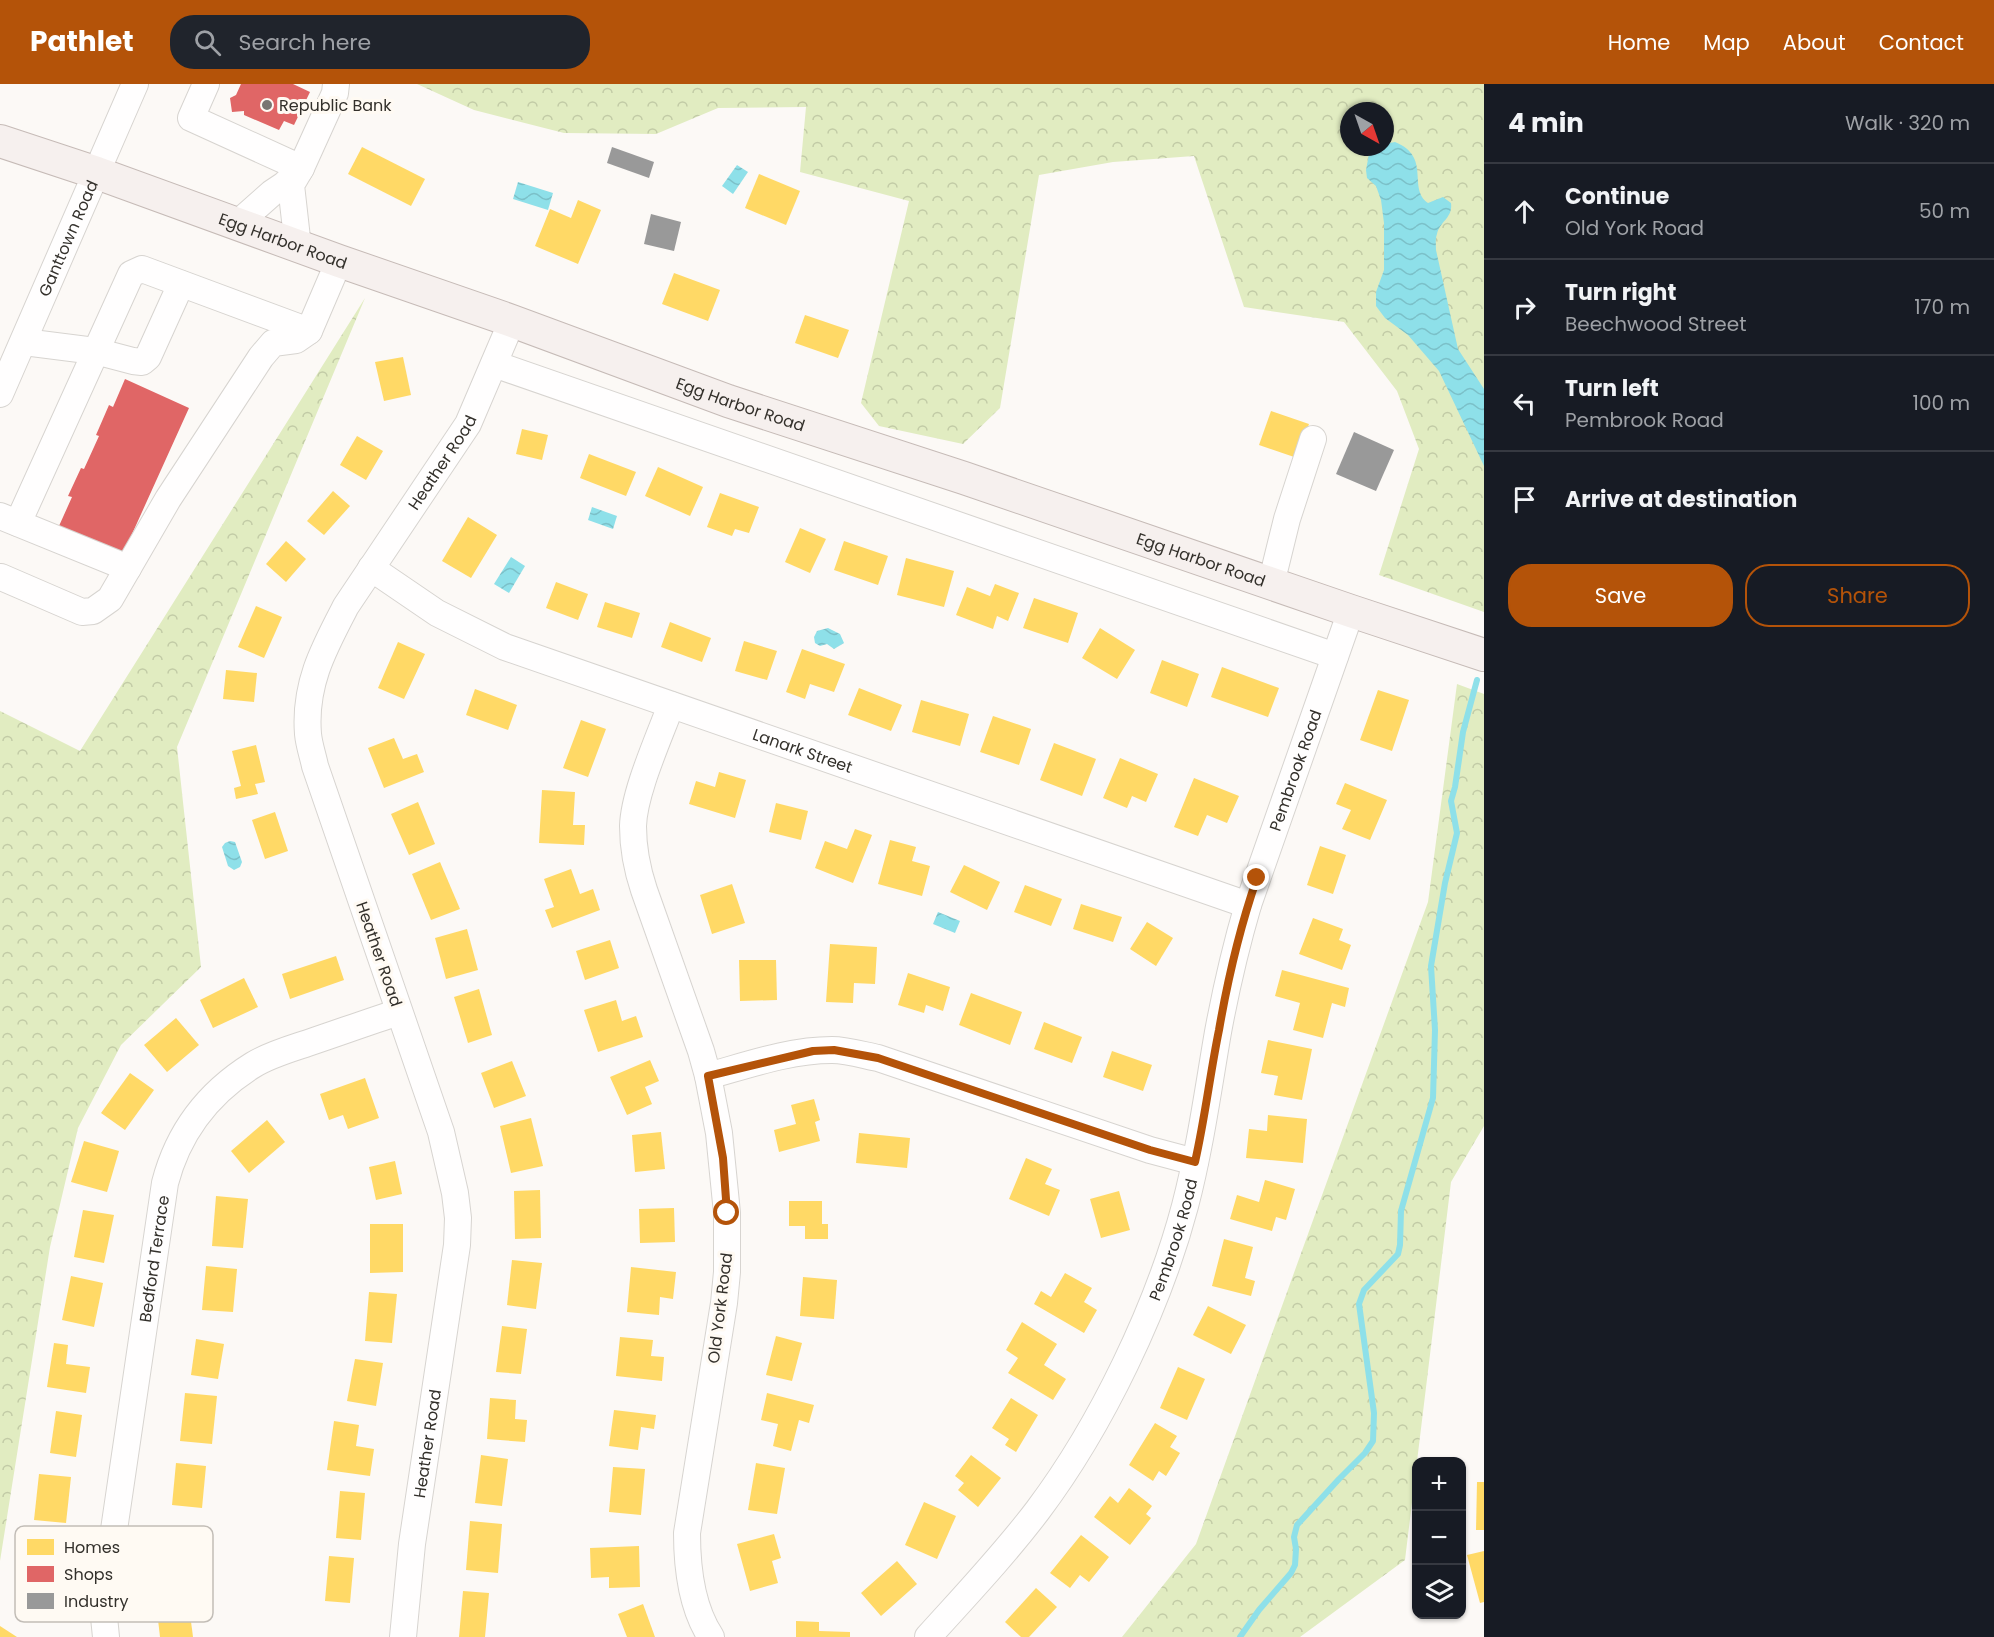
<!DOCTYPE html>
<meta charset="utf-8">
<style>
body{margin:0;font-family:Poppins,sans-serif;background:#20242c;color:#f1f3f6}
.controls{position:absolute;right:18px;bottom:18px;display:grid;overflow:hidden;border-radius:12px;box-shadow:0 2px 4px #0004}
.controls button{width:54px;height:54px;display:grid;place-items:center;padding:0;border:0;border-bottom:2px solid #363941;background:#171b24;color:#f1f3f6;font:30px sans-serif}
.compass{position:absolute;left:1340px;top:18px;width:54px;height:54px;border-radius:50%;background:#171b24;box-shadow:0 2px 4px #0004;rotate:140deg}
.stop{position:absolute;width:18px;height:18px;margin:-14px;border:4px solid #b45309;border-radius:50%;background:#fff}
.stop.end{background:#b45309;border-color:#fff;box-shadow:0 2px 6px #0008}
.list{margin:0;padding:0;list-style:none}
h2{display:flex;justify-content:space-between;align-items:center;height:78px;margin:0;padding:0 24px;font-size:26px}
h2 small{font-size:20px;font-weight:400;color:#9ea1a6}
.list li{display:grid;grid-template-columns:39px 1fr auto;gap:18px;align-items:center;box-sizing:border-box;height:96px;padding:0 24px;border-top:2px solid #363941}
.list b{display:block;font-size:22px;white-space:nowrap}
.list p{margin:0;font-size:20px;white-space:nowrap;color:#9ea1a6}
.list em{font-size:20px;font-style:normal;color:#9ea1a6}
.actions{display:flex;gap:12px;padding:18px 24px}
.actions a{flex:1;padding:14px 0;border:2px solid #b45309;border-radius:24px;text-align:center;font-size:21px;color:#b45309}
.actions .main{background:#b45309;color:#fff}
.icon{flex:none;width:33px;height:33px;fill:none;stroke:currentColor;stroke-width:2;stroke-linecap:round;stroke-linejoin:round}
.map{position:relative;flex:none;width:1484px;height:1553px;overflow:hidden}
header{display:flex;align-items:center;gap:36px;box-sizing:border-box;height:84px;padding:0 30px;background:#b45309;color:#fff}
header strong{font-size:28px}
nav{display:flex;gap:33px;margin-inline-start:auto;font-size:21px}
.search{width:420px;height:54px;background:#20242c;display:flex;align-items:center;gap:15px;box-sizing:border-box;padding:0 21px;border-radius:24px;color:#9ea1a6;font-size:22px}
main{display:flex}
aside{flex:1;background:#171b24}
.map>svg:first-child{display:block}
.forest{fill:url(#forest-crowns);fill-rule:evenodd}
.water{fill:url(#water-waves)}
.homes{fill:#ffd966}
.shops{fill:#e06666}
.industry{fill:#999}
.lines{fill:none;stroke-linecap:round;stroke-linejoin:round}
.stream{stroke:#8ee0e9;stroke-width:6}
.minor-casing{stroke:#d7d4d0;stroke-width:28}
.major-casing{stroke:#c6bbb7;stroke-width:34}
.minor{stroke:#fffefe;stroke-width:26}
.major{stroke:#f6f0ee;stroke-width:32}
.route{stroke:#b45309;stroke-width:8}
.poi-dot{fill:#797672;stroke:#fffaf3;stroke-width:2}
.labels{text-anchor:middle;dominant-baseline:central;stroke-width:6;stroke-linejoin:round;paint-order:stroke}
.poi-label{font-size:16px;fill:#33302b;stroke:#fffaf3;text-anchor:start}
.street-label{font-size:16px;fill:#33302b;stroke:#fffaf3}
.key{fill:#fffaf3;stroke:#c2bdb7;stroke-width:1.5}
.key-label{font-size:16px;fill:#33302b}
</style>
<header>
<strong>Pathlet</strong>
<div class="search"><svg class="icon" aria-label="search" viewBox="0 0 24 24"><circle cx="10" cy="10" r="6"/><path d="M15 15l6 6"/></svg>Search here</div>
<nav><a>Home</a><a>Map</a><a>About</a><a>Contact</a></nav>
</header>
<main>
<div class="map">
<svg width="1484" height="1553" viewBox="0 0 1484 1553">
<defs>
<pattern id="forest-crowns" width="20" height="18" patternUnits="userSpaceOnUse" patternTransform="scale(1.5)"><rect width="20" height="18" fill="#e1ecc1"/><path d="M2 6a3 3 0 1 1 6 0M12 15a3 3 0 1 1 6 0" fill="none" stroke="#c2cba6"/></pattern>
<pattern id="water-waves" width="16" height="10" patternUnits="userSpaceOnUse" patternTransform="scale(1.5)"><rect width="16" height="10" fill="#8ee0e9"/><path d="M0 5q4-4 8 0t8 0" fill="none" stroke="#7bc0c8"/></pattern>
</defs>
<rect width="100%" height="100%" fill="#fcf9f6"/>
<g class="forest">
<path d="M417 0H1484V528L1379 491 1419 365 1397 307 1344 238 1244 223 1194 72 1113 78 1039 91 1000 324 963 360 879 342 861 319 909 117 800 88 806 23 718 24 656 50 564 49 474 26ZM1349 27H1385V63H1349Z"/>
<path d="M365 214 177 663 201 883 121 961 78 1044 50 1163 0 1477V627L80 667Z"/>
<path d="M1457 600 1484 610V1042L1451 1098 1405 1476 1300 1553H1122L1196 1460 1428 818Z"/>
</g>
<g class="water">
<path d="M1395 58C1432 73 1407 104 1428 119L1443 113 1451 119C1453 134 1440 137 1437 150 1435 155 1436 161 1436 166L1458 265 1484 305V382L1439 287 1408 251 1385 234 1376 222V208L1384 186V139L1381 116 1376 102 1367 94 1366 86 1369 70 1378 63H1385V60Z"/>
<path d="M737 81 748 88 733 110 722 102Z"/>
<path d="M518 98 553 109 548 126 513 115Z"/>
<path d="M592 423 617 432 613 445 588 436Z"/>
<path d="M511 473 525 482 509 509 494 500Z"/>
<path d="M828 544 840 550 844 559 834 565 827 560 820 562 815 559 814 553 817 547Z"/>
<path d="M230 757 235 758 242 778 240 783 234 786 228 782 222 763 225 759Z"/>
<path d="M938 828 960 837 955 849 933 840Z"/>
</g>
<g class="homes">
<path d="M362 63 425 95 411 122 348 90Z"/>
<path d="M759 90 800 107 786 141 745 124Z"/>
<path d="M578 116 601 126 578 180 535 162 550 125 571 134Z"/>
<path d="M674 189 720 206 708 237 662 220Z"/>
<path d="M805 231 849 246 838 274 795 259Z"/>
<path d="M403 273 411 311 384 317 375 278Z"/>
<path d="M1271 327 1309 340 1297 374 1259 361Z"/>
<path d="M522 345 548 351 542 376 516 370Z"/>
<path d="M357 352 383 367 366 396 340 381Z"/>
<path d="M589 370 636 388 626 412 580 394Z"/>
<path d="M658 383 703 403 690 432 645 412Z"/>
<path d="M333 407 350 422 324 451 307 437Z"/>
<path d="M720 409 759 423 749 449 735 445 732 452 707 443Z"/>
<path d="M468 433 497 451 471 494 442 477Z"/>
<path d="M800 444 826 455 810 489 785 478Z"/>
<path d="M286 457 306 475 286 498 266 480Z"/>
<path d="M844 457 888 472 878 501 834 486Z"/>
<path d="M906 474 954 487 944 523 897 511Z"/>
<path d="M556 498 588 510 578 536 546 524Z"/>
<path d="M995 500 1019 509 1008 537 997 532 993 545 956 531 967 503 990 512Z"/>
<path d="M1034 514 1078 529 1068 559 1023 544Z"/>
<path d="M605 518 640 529 632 554 597 543Z"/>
<path d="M256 522 282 533 264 574 238 563Z"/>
<path d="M670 538 711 554 702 578 661 563Z"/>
<path d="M1100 544 1135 566 1117 595 1082 574Z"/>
<path d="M744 557 777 567 767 596 735 587Z"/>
<path d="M398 558 425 570 404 615 378 604Z"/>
<path d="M802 565 845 580 834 608 810 600 805 615 786 608Z"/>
<path d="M1162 576 1199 590 1187 623 1150 609Z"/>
<path d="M1222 583 1279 604 1268 633 1211 613Z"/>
<path d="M226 586 257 589 254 618 223 615Z"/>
<path d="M859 604 902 621 891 647 848 631Z"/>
<path d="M475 605 517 621 508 646 466 631Z"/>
<path d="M1378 606 1409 616 1392 667 1360 656Z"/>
<path d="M921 616 969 630 960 662 912 648Z"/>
<path d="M993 632 1031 645 1019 681 980 668Z"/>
<path d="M581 636 606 645 588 693 563 684Z"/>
<path d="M394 654 403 675 417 670 424 688 384 704 368 664Z"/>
<path d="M1054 659 1096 675 1082 712 1040 696Z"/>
<path d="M256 661 265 698 255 700 258 710 236 715 234 704 241 702 232 667Z"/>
<path d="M1120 674 1158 690 1146 718 1132 712 1127 724 1103 714Z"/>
<path d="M719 688 746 696 735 734 689 720 696 697 715 703Z"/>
<path d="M1194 694 1239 712 1227 739 1207 731 1198 752 1174 743Z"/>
<path d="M1345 699 1387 716 1370 756 1342 745 1351 726 1336 720Z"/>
<path d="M542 706 575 708 573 741H585L584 761 539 759Z"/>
<path d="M418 718 435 760 409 771 391 730Z"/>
<path d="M776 719 808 727 801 756 769 748Z"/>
<path d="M275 728 288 767 265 775 252 736Z"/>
<path d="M855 745 872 751 853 799 815 784 825 757 847 765Z"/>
<path d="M890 756 916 763 912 777 930 782 922 812 878 800Z"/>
<path d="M1320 762 1346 771 1333 810 1307 801Z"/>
<path d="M440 778 460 825 431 836 412 790Z"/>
<path d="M964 781 1000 798 987 826 950 808Z"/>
<path d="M571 785 580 810 593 805 600 826 552 844 545 826 554 823 544 795Z"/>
<path d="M732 800 745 839 712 850 700 811Z"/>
<path d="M1025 801 1062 815 1051 842 1014 828Z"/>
<path d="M1081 820 1122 833 1113 858 1073 845Z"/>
<path d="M1313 834 1343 845 1339 856 1351 861 1342 886 1299 870Z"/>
<path d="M1147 838 1173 854 1156 882 1130 865Z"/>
<path d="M467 845 478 886 446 895 435 854Z"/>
<path d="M610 856 619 884 585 896 576 867Z"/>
<path d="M830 860 877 863 875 900 854 899 853 919 826 918Z"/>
<path d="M336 872 344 896 290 915 282 890Z"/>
<path d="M739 876H776L777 916 740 917Z"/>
<path d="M1282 886 1349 904 1345 923 1332 919 1323 954 1293 946 1300 919 1275 912Z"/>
<path d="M908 889 950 903 943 927 926 921 924 929 898 921Z"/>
<path d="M244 894 258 923 213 944 200 916Z"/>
<path d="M479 905 492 951 468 959 454 913Z"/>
<path d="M971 909 1022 928 1010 961 959 941Z"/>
<path d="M616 916 622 937 636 932 643 953 598 968 584 926Z"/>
<path d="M176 934 199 961 167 988 144 961Z"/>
<path d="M1044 938 1082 953 1072 979 1034 965Z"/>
<path d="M1268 956 1312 965 1302 1016 1274 1011 1278 992 1261 989Z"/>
<path d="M1112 967 1152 981 1143 1007 1103 993Z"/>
<path d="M650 976 659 997 645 1003 652 1020 627 1031 610 993Z"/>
<path d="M512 977 526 1012 494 1024 481 989Z"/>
<path d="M130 989 154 1006 125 1046 101 1029Z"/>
<path d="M365 994 379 1034 348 1045 343 1031 329 1036 320 1010Z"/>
<path d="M814 1015 820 1036 815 1038 820 1057 779 1068 774 1046 796 1040 791 1021Z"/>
<path d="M1268 1031 1307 1035 1303 1079 1246 1074 1249 1045 1267 1047Z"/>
<path d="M531 1034 543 1082 511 1089 500 1042Z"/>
<path d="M267 1036 285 1058 249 1089 231 1067Z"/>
<path d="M661 1048 665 1085 635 1088 632 1051Z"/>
<path d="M859 1049 910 1054 907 1084 856 1079Z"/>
<path d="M84 1057 119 1067 107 1108 71 1098Z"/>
<path d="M1026 1074 1052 1085 1045 1100 1060 1106 1049 1132 1009 1115Z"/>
<path d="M395 1077 402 1110 376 1116 369 1083Z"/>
<path d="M1265 1096 1295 1105 1286 1136 1276 1133 1272 1147 1230 1135 1237 1111 1259 1118Z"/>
<path d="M540 1106 541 1154 515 1155 514 1107Z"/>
<path d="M1119 1107 1130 1146 1101 1154 1090 1115Z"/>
<path d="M216 1112 248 1115 243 1164 212 1162Z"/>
<path d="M789 1117H822V1140H828V1155H805V1142H789Z"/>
<path d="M674 1124 675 1158 640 1159 639 1125Z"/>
<path d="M83 1126 114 1131 104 1179 74 1173Z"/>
<path d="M370 1140H403V1188L370 1189Z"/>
<path d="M1224 1155 1253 1163 1245 1194 1255 1197 1251 1212 1212 1202Z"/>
<path d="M512 1176 542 1179 536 1225 507 1221Z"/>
<path d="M206 1182 237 1185 233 1228 202 1226Z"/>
<path d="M631 1183 676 1188 673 1215 660 1213 659 1231 627 1228Z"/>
<path d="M1065 1189 1092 1204 1084 1218 1097 1226 1084 1249 1034 1220 1041 1207 1051 1213Z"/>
<path d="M71 1192 103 1199 94 1243 62 1236Z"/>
<path d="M803 1193 837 1196 834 1235 800 1232Z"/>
<path d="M369 1208 397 1210 392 1259 365 1257Z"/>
<path d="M1208 1222 1246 1241 1231 1270 1193 1251Z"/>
<path d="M1022 1238 1057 1260 1044 1281 1066 1295 1053 1316 1008 1289 1018 1274 1006 1266Z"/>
<path d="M502 1242 527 1245 521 1290 496 1288Z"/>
<path d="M776 1252 802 1259 792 1297 766 1291Z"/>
<path d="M620 1253 653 1256 651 1272 664 1273 662 1297 616 1292Z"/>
<path d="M196 1255 224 1260 218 1295 191 1291Z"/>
<path d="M54 1259 68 1261 66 1280 90 1283 86 1309 47 1303Z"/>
<path d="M355 1275 383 1279 376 1322 347 1317Z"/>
<path d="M1178 1283 1205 1295 1187 1336 1160 1324Z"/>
<path d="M185 1309 217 1312 212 1360 180 1357Z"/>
<path d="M767 1309 814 1321 809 1339 799 1336 791 1367 773 1362 778 1340 761 1336Z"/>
<path d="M490 1314 516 1316 515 1335 527 1336 525 1358 487 1355Z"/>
<path d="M1011 1314 1038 1331 1016 1368 1005 1361 1009 1355 992 1344Z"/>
<path d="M614 1326 656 1331 654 1345 641 1343 638 1366 609 1362Z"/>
<path d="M56 1327 82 1331 76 1373 50 1369Z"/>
<path d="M334 1337 359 1341 356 1362 374 1365 370 1392 327 1386Z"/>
<path d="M1155 1339 1177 1352 1170 1363 1180 1369 1166 1392 1159 1387 1153 1397 1129 1381Z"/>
<path d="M481 1371 508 1375 502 1422 475 1419Z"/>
<path d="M971 1371 1001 1394 978 1423 958 1406 964 1399 955 1392Z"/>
<path d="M176 1379 206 1382 202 1424 172 1421Z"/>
<path d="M756 1379 785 1384 777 1430 748 1426Z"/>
<path d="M613 1383 645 1385 641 1431 609 1428Z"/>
<path d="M39 1390 71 1393 66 1439 34 1436Z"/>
<path d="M1477 1398H1484V1446H1476Z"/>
<path d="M1129 1404 1152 1422 1146 1430 1151 1434 1130 1461 1094 1433 1110 1412 1118 1419Z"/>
<path d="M340 1407 365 1409 361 1456 336 1454Z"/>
<path d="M924 1418 956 1432 937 1475 905 1461Z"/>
<path d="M470 1437 502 1440 498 1489 466 1486Z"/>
<path d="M774 1450 781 1474 772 1477 778 1499 750 1507 737 1460Z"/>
<path d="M1081 1451 1109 1473 1089 1498 1080 1491 1070 1504 1050 1489Z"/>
<path d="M639 1462 640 1503 609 1504V1493L591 1494 590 1464Z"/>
<path d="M1484 1467V1518L1480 1519 1467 1471Z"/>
<path d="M329 1472 354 1474 350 1519 325 1517Z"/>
<path d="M897 1477 917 1500 881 1532 861 1509Z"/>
<path d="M1036 1504 1057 1523 1029 1553H1021L1005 1538Z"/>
<path d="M463 1507 489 1509 485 1553H459Z"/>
<path d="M188 1514 193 1553H160L156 1518Z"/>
<path d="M643 1520 655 1553H627L618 1530Z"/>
<path d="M796 1537 819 1538V1547L850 1548V1553H796Z"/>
<path d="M0 1542 17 1553H0Z"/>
</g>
<g class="shops">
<path d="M241 0H293L310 8 294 41 284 37 279 46 244 31V27L232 28 230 14 236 11Z"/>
<path d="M125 295 189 324 123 470 59 442 72 413 68 412 81 384 84 385 99 352 96 351 109 321 113 323Z"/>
</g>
<g class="industry">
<path d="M612 63 654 78 649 94 607 79Z"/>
<path d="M651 130 681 138 674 167 644 160Z"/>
<path d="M1354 348 1394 366 1376 407 1336 390Z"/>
</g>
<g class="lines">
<path class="stream" d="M1240 1553 1259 1526 1291 1489 1295 1481 1296 1465 1294 1453 1297 1441 1339 1395 1365 1369 1373 1357 1374 1329 1359 1220 1364 1206 1398 1170 1400 1161 1401 1127 1433 1014 1435 946 1431 882 1445 799 1457 749 1451 717 1455 703 1463 648 1477 596"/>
<defs>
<g id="minor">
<path d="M206 0 191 34 301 84"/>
<path d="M237 140 272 109 284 101 299 87"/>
<path d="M298 163 291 101 301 84 335 9 336 0"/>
<path d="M24 258 95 267 133 277 142 278 148 273 181 200"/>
<path d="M494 280 1335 572"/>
<path id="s1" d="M0 310 135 0"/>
<path d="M0 432 128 484"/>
<path d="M18 439 131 190 142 185 309 247"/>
<path id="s2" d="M371 484 437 529 505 563 1248 821"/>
<path d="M1 493 82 528 93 527 110 515 168 415 261 273 273 259 296 256 309 247 339 177"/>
<path d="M1271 500 1287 435 1313 355"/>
<path d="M671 621C659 654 634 708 633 742 633 764 637 785 644 806L701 967 708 992 719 1049 727 1129V1188L724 1219 687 1449C687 1484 691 1523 711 1553"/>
<path d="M708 992C748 981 790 966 832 966 847 966 863 971 878 974L1150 1066 1195 1078"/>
<path id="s3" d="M106 1553 104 1533 105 1507 165 1099C178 1049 208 1009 253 981 269 971 290 965 308 959 338 949 368 938 399 928"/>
<path id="s4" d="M403 1553 412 1460 457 1161 458 1134 455 1109 441 1048 315 682C313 672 309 661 308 650 304 600 324 564 346 522L468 340 512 237"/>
<path id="s5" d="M928 1553C965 1512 1004 1471 1038 1426 1101 1342 1158 1224 1185 1122 1200 1065 1208 1006 1218 948 1226 905 1236 862 1248 821L1351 527"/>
</g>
<g id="major">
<path id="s6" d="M0 57 97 89 339 177 512 237 728 317 964 394 1351 527 1484 571"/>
</g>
</defs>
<use href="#minor" class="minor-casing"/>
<use href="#major" class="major-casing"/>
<use href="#minor" class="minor"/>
<use href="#major" class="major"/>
</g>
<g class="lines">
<path class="route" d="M727 1129 723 1074 708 992 813 967 834 966 878 974 1150 1066 1195 1078C1205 1034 1210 990 1219 946 1228 894 1240 843 1257 794"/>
</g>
<circle class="poi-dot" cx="267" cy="21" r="6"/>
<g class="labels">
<g class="poi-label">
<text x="279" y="21">Republic Bank</text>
</g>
<g class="street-label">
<text stroke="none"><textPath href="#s1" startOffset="170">Ganttown Road</textPath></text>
<text stroke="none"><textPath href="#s6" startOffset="300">Egg Harbor Road</textPath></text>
<text stroke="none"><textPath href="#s6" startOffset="786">Egg Harbor Road</textPath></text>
<text stroke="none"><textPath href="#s4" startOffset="1239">Heather Road</textPath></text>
<text stroke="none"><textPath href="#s6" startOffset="1272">Egg Harbor Road</textPath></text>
<text stroke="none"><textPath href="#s2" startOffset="471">Lanark Street</textPath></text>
<text stroke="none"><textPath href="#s5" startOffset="958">Pembrook Road</textPath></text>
<text transform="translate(379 870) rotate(71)">Heather Road</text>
<text stroke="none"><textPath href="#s5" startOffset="472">Pembrook Road</textPath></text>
<text stroke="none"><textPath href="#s3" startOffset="382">Bedford Terrace</textPath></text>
<text transform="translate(720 1224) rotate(-83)">Old York Road</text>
<text stroke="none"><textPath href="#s4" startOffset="195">Heather Road</textPath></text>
</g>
</g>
<rect x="15" y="1442" width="198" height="96" rx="9" class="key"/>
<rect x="27" y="1455" width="27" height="16" fill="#ffd966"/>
<rect x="27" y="1482" width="27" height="16" fill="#e06666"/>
<rect x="27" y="1509" width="27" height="16" fill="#999"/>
<g class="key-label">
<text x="64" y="1469">Homes</text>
<text x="64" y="1496">Shops</text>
<text x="64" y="1523">Industry</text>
</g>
</svg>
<div class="controls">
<button>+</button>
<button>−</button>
<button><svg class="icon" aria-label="layers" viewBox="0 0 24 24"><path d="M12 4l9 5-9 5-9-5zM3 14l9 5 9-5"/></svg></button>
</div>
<svg class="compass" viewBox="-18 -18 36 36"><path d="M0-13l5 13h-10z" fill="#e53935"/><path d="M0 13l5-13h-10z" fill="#9ea1a6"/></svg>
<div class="stop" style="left:727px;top:1129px"></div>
<div class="stop end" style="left:1257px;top:794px"></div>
</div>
<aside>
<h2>4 min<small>Walk · 320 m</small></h2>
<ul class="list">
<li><svg class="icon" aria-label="ahead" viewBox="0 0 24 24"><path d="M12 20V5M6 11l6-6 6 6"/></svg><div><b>Continue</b><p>Old York Road</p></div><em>50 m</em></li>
<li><svg class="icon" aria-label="right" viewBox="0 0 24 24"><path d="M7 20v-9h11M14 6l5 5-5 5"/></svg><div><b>Turn right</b><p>Beechwood Street</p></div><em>170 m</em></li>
<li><svg class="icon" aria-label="left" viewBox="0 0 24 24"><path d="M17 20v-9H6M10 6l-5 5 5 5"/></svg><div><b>Turn left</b><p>Pembrook Road</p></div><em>100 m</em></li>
<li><svg class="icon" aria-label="arrive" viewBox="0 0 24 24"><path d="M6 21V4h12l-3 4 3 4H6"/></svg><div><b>Arrive at destination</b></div></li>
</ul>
<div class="actions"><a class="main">Save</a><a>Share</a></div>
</aside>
</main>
